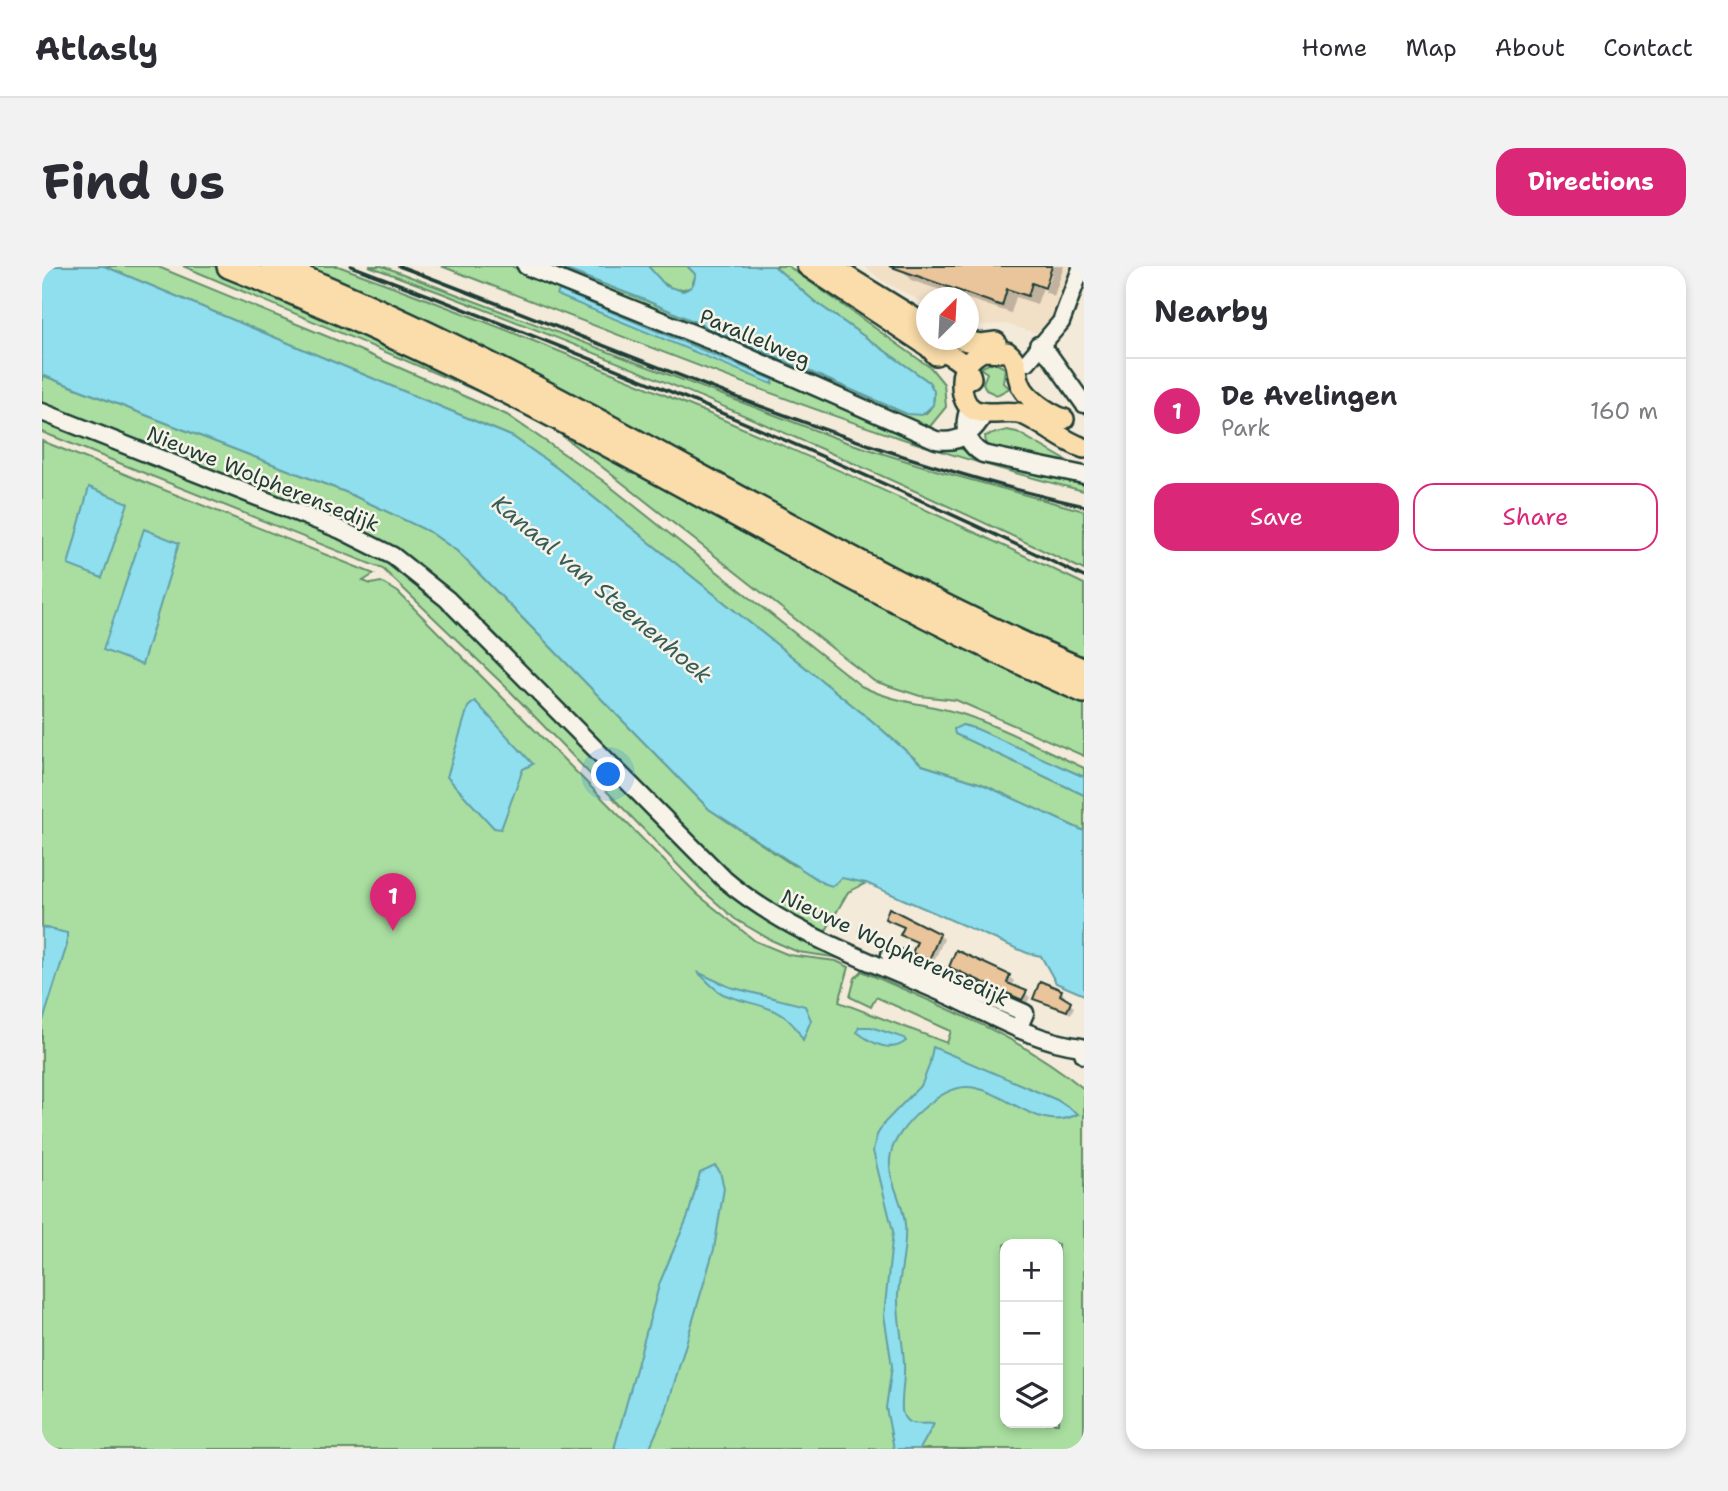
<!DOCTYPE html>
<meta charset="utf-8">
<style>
body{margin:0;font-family:"Shantell Sans",sans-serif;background:#f2f2f3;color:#2b2b33}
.controls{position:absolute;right:21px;bottom:21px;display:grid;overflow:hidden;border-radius:14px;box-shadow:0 4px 10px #0003}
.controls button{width:63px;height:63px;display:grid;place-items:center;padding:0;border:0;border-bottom:2px solid #e1e1e2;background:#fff;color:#2b2b33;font:35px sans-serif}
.compass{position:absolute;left:874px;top:21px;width:63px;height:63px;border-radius:50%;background:#fff;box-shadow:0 4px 10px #0003;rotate:24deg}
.you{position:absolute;left:567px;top:509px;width:24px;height:24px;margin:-18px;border:5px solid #fff;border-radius:50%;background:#1a73e8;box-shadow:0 0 0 10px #1a73e833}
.badge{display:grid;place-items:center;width:46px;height:46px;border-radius:50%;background:#db2777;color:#fff;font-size:23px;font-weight:700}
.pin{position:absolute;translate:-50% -58px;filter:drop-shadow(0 2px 4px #0008)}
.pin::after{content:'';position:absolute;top:37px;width:24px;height:21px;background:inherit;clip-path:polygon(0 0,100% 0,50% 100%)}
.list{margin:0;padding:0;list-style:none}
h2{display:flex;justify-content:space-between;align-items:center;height:91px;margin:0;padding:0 28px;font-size:30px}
h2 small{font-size:23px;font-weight:400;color:#7c7c81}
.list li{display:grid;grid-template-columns:46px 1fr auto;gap:21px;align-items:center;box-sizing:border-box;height:105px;padding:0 28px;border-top:2px solid #e1e1e2}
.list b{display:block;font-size:26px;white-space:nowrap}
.list p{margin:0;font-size:23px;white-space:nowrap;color:#7c7c81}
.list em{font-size:23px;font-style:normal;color:#7c7c81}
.actions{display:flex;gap:14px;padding:21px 28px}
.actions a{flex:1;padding:16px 0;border:2px solid #db2777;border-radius:21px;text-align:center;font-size:24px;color:#db2777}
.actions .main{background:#db2777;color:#fff}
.icon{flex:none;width:38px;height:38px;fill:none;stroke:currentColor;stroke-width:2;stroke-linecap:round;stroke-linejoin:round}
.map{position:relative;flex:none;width:1042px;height:1183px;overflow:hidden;border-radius:21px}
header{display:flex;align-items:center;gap:42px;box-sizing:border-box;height:98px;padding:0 35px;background:#fff;border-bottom:2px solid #e1e1e2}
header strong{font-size:33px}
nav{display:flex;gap:38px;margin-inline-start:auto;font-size:24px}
.intro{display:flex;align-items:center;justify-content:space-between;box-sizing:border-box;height:168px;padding:0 42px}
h1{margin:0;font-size:49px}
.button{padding:18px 32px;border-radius:21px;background:#db2777;color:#fff;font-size:24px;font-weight:700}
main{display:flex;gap:42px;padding:0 42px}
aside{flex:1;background:#fff;border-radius:21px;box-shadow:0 4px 10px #0003}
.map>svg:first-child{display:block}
.built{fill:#f1dfc6}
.green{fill:#a9dea0;stroke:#648e6a;stroke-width:2;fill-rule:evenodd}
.water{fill:#90dfee;stroke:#639ea4;stroke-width:2}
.shadow{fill:#0003}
.building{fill:#eac59b;stroke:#1f3d34;stroke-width:2}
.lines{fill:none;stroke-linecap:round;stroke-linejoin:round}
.minor-casing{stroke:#1f3d34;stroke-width:21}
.major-casing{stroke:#1f3d34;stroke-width:24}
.highway-casing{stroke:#1f3d34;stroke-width:28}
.minor{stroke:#f7f3e8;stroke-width:16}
.major{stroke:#fbddab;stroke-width:19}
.highway{stroke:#fbddab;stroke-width:23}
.rail{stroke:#1f3d34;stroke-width:3.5}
.labels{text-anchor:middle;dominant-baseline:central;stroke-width:5;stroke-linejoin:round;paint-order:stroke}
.street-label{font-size:21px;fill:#1f3d34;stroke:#f7f3e8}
.water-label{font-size:23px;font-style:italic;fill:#365d59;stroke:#f7f3e8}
</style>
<header>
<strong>Atlasly</strong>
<nav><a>Home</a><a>Map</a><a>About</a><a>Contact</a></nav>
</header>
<div class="intro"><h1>Find us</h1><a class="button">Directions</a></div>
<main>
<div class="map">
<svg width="1042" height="1183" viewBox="0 0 1042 1183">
<rect width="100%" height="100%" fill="#f4ead9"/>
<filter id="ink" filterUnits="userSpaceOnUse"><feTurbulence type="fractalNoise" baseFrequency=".0143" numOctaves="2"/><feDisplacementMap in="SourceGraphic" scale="14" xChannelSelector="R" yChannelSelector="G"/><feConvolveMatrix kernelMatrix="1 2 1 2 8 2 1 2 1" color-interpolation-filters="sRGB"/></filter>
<g filter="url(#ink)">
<path class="built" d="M822 0H1036L1016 51 994 67 963 58 940 59 927 54 926 32H884V38L841 15Z"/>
<g class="green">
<path d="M62 0H114L301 77 465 149 560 214 819 420C855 438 887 437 923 449 964 463 1003 484 1042 502V511L925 460 920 459 914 468 1042 529V565L940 518 880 499 830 455 515 202 471 171Z"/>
<path d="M141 0H172L221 18 487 147Z"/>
<path d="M264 0H296C550 93 798 201 1042 318V392C939 349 841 295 743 242 585 157 429 71 264 0Z"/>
<path d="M327 0H340L804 176 900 206 1042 245V304C809 192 570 89 327 0Z"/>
<path d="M399 0H469L927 186 1042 217V225C820 171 611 81 399 0Z"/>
<path d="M492 0H514L603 34 865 148H883C893 140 895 127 887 116L772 35 732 0H746L889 102 902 118 904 141 886 163Z"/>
<path d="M606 0H645L654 8 649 22 633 24 617 14Z"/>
<path d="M951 96 963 102 961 117 968 122 955 129 944 124 941 117 945 107 938 102Z"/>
<path d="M0 109 306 227 388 266 415 285 667 543 751 599 824 617 806 626 782 668 757 657 687 611 394 313 338 273 0 138Z"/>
<path d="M0 151 330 284 378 316 692 631 729 657 805 693 756 686 729 674 693 653 659 623 466 423 341 303 0 166Z"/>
<path d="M508 160 873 357 945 393 1042 434V490L914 434 878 430 832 415Z"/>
<path d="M965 164 975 166 1034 200 953 184 944 178 943 170Z"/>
<path d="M0 175 332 308 321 315 329 318 339 316 356 326 655 628 713 675 747 689 794 695 807 701 797 736 905 777 909 765 834 731 829 741 808 731 813 712 820 705C896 739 977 769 1042 823V1183H0ZM963 978H1016V1157H963Z"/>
</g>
<g class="water">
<path d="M0 0H62L471 171 515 202 830 455 880 499 940 518 1042 565V729L1014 717 999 690 985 687 824 617 800 612 790 620 781 617 667 543 415 285 388 266 306 227 0 109Z"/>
<path d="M514 0H606L624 20 641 25C650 22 653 18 653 8L645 0H732L772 35 887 116 892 125 891 139 880 149 865 148 603 34Z"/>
<path d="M517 24 732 114 730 118 515 29Z"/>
<path d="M47 221 86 237 60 312 26 299Z"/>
<path d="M102 263 137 277 100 399 61 384Z"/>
<path d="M433 435 491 498 481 503 459 563 452 562 405 511 426 441Z"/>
<path d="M920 459 935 463 1042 511V529L913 468 912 463Z"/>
<path d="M0 661 25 667V679L0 758Z"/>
<path d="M655 706 688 721 763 740 769 754 761 774C742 736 714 742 681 728 672 724 663 712 655 706Z"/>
<path d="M817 761H829L862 772 864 775C849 788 828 776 815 766Z"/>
<path d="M891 781 1015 834 1036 848C996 869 964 823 926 821 900 819 854 862 849 887 843 913 862 934 863 959 865 982 858 1005 856 1028 855 1052 861 1074 862 1097 863 1113 859 1129 860 1145 864 1163 878 1156 892 1158L878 1183H852L844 1142 850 1100 842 1049 851 965 831 885 835 869 843 856 880 818 887 800Z"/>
<path d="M673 900 678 906 682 922 672 983 624 1145 607 1183H572L618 1016 646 950 658 907Z"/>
</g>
<g class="shadow">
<path d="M864 0H1022L1012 30 1003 26 1011 5H1007L995 38 974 31 969 47 871 15 862 6Z"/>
<path d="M845 653 897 669 902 673 891 697 876 691 872 687 876 678 860 668 863 662Z"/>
<path d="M818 657 835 665 831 675 815 666Z"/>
<path d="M915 687 967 711 972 715 970 720 988 731 985 737 914 704 909 700Z"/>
<path d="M1019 725 1023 730 1022 734 1032 741 1029 748 993 732Z"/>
</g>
<g class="building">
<path d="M847 0H1010L1003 22 990 17 986 30 965 23 960 40Z"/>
<path d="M847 642 898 668 887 694 870 687 875 676 858 669 862 661 843 653Z"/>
<path d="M914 684 968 709 965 717 985 725 980 734 907 701Z"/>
<path d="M998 715 1020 724 1018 729 1029 736 1025 745 991 733Z"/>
</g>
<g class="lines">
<defs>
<g id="minor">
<path d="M484 0 667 74 894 174C917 178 932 167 942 148"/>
<path d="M996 79 1008 90 1042 138"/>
<path d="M985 96 1019 56 1040 0"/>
<path d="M928 140C920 158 922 177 941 188L1042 209"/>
<path d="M0 146 299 264 351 290 405 333 682 613C749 670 835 697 914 733 956 753 993 775 1039 781L1042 789"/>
<path d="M848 689 983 747 976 763"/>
</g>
<g id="major">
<path d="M765 0 887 81 894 89"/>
<path d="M788 0 884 59"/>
<path d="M921 74 938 78 954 76"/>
<path d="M887 81C902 84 926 96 929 112"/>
<path d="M1022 153C1008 148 983 132 978 117 973 104 978 96 965 86L941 85C930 91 920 101 920 114 918 163 960 141 980 148 1002 157 1020 175 1042 182"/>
</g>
<g id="highway">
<path d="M187 0C284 39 380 82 472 129 663 227 845 339 1042 425"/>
<path d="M231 0C513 111 764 286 1042 405"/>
</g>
</defs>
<use href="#minor" class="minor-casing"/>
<use href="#major" class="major-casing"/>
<use href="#highway" class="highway-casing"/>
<use href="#minor" class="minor"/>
<use href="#major" class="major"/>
<use href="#highway" class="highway"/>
<g class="rail">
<path d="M309 0C558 93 803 195 1042 311"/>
<path d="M357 0C583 84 805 187 1042 240"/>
</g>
</g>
</g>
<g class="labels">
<g class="street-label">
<text transform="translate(713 72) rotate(23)">Parallelweg</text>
<text transform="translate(221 213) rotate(22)">Nieuwe Wolpherensedijk</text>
<text transform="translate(853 682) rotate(25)">Nieuwe Wolpherensedijk</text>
</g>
<g class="water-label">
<text transform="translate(560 323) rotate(40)">Kanaal van Steenenhoek</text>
</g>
</g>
</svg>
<div class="controls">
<button>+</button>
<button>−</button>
<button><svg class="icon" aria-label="layers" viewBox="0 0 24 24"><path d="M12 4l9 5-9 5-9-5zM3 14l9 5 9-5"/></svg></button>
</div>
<svg class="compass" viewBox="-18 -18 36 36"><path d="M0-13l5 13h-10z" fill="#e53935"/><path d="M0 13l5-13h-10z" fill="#7c7c81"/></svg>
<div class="you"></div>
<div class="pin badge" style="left:351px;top:665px">1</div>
</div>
<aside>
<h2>Nearby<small></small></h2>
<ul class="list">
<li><span class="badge">1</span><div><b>De Avelingen</b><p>Park</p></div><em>160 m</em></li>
</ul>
<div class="actions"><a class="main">Save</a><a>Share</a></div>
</aside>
</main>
